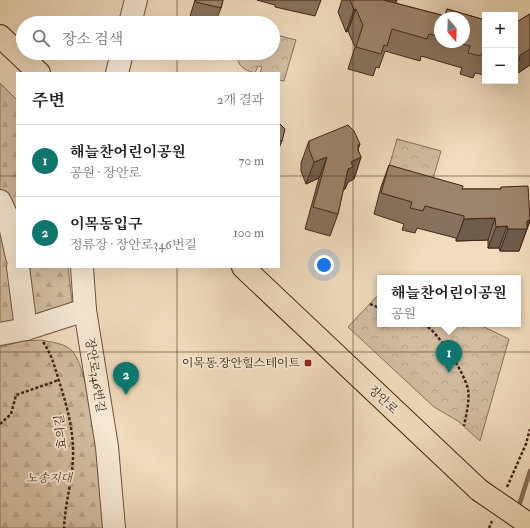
<!DOCTYPE html>
<html lang="ko">
<meta charset="utf-8">
<style>
body{margin:0;font-family:"IM FELL Double Pica","Noto Serif KR",serif;background:#f6f6f6;color:#202124}
.controls{position:absolute;right:12px;top:12px;display:grid;overflow:hidden;border-radius:0px;box-shadow:0 4px 16px #0002}
.controls button{width:36px;height:36px;display:grid;place-items:center;padding:0;border:0;border-bottom:1px solid #e0e0e0;background:#fff;color:#202124;font:20px sans-serif}
.compass{position:absolute;left:434px;top:12px;width:36px;height:36px;border-radius:50%;background:#fff;box-shadow:0 4px 16px #0002;rotate:161deg}
.you{position:absolute;left:324px;top:265px;width:14px;height:14px;margin:-10px;border:3px solid #fff;border-radius:50%;background:#1a73e8;box-shadow:0 0 0 6px #1a73e833}
.badge{display:grid;place-items:center;width:26px;height:26px;border-radius:50%;background:#0f766e;color:#fff;font-size:13px;font-weight:700}
.pin{position:absolute;translate:-50% -33px;filter:drop-shadow(0 1px 2px #0008)}
.pin::after{content:'';position:absolute;top:21px;width:14px;height:12px;background:inherit;clip-path:polygon(0 0,100% 0,50% 100%)}
.popup{position:absolute;left:377px;top:275px;width:144px;height:52px;box-sizing:border-box;display:grid;place-content:center;border-radius:0px;background:#fff;filter:drop-shadow(0 1px 3px #0005);font-size:13px;white-space:nowrap;color:#757577}
.popup b{font-size:15px;color:#202124}
.popup::after{content:'';position:absolute;left:50%;top:100%;margin-left:-8px;border:8px solid transparent;border-top-color:#fff}
.list{margin:0;padding:0;list-style:none}
h2{display:flex;justify-content:space-between;align-items:center;height:52px;margin:0;padding:0 16px;font-size:17px}
h2 small{font-size:13px;font-weight:400;color:#757577}
.list li{display:grid;grid-template-columns:26px 1fr auto;gap:12px;align-items:center;box-sizing:border-box;height:72px;padding:0 16px;border-top:1px solid #e0e0e0}
.list b{display:block;font-size:15px;white-space:nowrap}
.list p{margin:0;font-size:13px;white-space:nowrap;color:#757577}
.list em{font-size:13px;font-style:normal;color:#757577}
.icon{flex:none;width:22px;height:22px;fill:none;stroke:currentColor;stroke-width:2;stroke-linecap:round;stroke-linejoin:round}
.map{position:relative;flex:none;width:530px;height:528px;overflow:hidden}
.search{position:absolute;background:#fff;box-shadow:0 4px 16px #0002;left:16px;top:16px;width:264px;height:44px;display:flex;align-items:center;gap:10px;box-sizing:border-box;padding:0 14px;border-radius:22px;color:#757577;font-size:15px}
.panel{position:absolute;background:#fff;box-shadow:0 4px 16px #0002;left:16px;top:72px;width:264px;height:196px;border-radius:0px}
.map>svg:first-child{display:block}
.forest{fill:url(#forest-firs);stroke:#8a705a}
.park{fill:url(#park-crowns);stroke:#8a705a}
.lines{fill:none;stroke-linecap:round;stroke-linejoin:round}
.stream{stroke:#886d58;stroke-width:4.5}
.minor-casing{stroke:#6e523f;stroke-width:24}
.major-casing{stroke:#422415;stroke-width:24}
.path{stroke:#422415;stroke-width:2.5;stroke-dasharray:3 2;stroke-linecap:butt}
.minor{stroke:#f6e8d4;stroke-width:22}
.major{stroke:#f1dcbd;stroke-width:22}
.major-bridge-casing{stroke:#422415;stroke-width:24;stroke-linecap:butt}
.major-bridge{stroke:#f1dcbd;stroke-width:22}
.wall{fill:#87725d;stroke:#422415;fill-rule:evenodd}
.shaded-wall{fill:#6e5c4c;stroke:#422415}
.building{fill:#9d846c;stroke:#422415}
.grid{fill:none;stroke:#422415;stroke-width:1;stroke-opacity:0.55}
.poi-dot{fill:#8f2418;stroke:#f6e8d4;stroke-width:1.5}
.labels{text-anchor:middle;dominant-baseline:central;stroke-width:3.5;stroke-linejoin:round;paint-order:stroke}
.poi-label{font-size:12px;fill:#422415;stroke:#f6e8d4;text-anchor:end}
.street-label{font-size:12px;fill:#422415;stroke:#f6e8d4}
.park-label{font-size:12px;font-style:italic;fill:#664a38;stroke:#f6e8d4}
</style>
<div class="map">
<svg width="530" height="528" viewBox="0 0 530 528">
<defs>
<pattern id="forest-firs" width="22" height="20" patternUnits="userSpaceOnUse"><rect width="22" height="20" fill="#d3bda0"/><path d="M5 1l3.5 6h-7zM16 11l3.5 6h-7z" fill="#b6a289"/></pattern>
<pattern id="park-crowns" width="20" height="18" patternUnits="userSpaceOnUse"><rect width="20" height="18" fill="#d3bda0"/><path d="M2 6a3 3 0 1 1 6 0M12 15a3 3 0 1 1 6 0" fill="none" stroke="#b6a289"/></pattern>
</defs>
<rect width="100%" height="100%" fill="#f1dcbd"/>
<filter id="stains"><feTurbulence type="fractalNoise" baseFrequency=".005" numOctaves="4"/><feColorMatrix values="0 0 0 0 .2 0 0 0 0 .09 0 0 0 0 .02 0 0 0 .5 -.17"/></filter>
<radialGradient id="worn" r=".72"><stop offset=".6" stop-color="#630" stop-opacity="0"/><stop offset="1" stop-color="#630" stop-opacity=".3"/></radialGradient>
<g class="forest">
<path d="M0 83 17 100V231L0 191Z"/>
<path d="M0 217 3 224 16 314 13 321 0 327Z"/>
<path d="M24 267H68L72 301 65 311 30 321Z"/>
<path d="M41 340C50 342 63 343 70 349 93 367 100 495 103 528H0V347L23 341Z"/>
</g>
<g class="park">
<path d="M273 34 296 40 284 81 279 80V73H260L262 67 258 66 255 73C244 70 236 66 238 53H273Z"/>
<path d="M397 139 441 151 432 182 388 170Z"/>
<path d="M380 293V324H478L509 339 480 441 458 421 434 407 348 327Z"/>
</g>
<g class="lines">
<path class="stream" d="M518 509 530 471"/>
<defs>
<g id="minor">
<path d="M130 23 136 0"/>
<path d="M117 73 122 53"/>
<path d="M0 201 9 221 17 257"/>
<path d="M18 267 26 329"/>
<path d="M82 267 85 310 107 447 114 528"/>
<path d="M0 334 26 329 85 310"/>
</g>
<g id="major">
<path d="M0 36 39 73"/>
<path d="M243 267 479 490"/>
</g>
</defs>
<use href="#minor" class="minor-casing"/>
<use href="#major" class="major-casing"/>
<g class="path">
<path d="M370 304 380 308"/>
<path d="M424 324C439 333 464 372 468 389 470 401 466 415 464 426"/>
<path d="M43 342C52 355 54 365 59 381 67 406 74 431 73 458 72 482 65 504 64 528"/>
<path d="M0 424 11 414 16 395 59 380"/>
<path d="M507 487 526 444 530 429"/>
<path d="M489 528 492 521"/>
</g>
<use href="#minor" class="minor"/>
<use href="#major" class="major"/>
<defs>
<path id="major-bridge" d="M479 490 530 525"/>
</defs>
<use href="#major-bridge" class="major-bridge-casing"/>
<use href="#major-bridge" class="major-bridge"/>
</g>
<g class="wall">
<path d="M195 0H223L221 8 215 23H188Z"/>
<path d="M257 0H321L315 16 275 7V5Z"/>
<path d="M342 0H397L395 3 445 16 447 9 485 20V75L475 73 473 78 460 74 462 68 421 56 420 61 385 51 379 68 376 67 373 76 348 69 355 47 348 31 346 32 338 12ZM440 18 464 42H440Z"/>
<path d="M530 14V65L515 75V23Z"/>
<path d="M279 123 282 141 279 148Z"/>
<path d="M309 141 360 144 358 148V150L361 157 354 179 348 182 345 189 343 190 338 214 330 236 305 229 319 178 306 184 301 171V163Z"/>
<path d="M389 165 462 189H501V187L530 217V221L519 251H500L499 248H488V240L456 241V238L417 228 415 233 402 230 404 224 374 214 381 187Z"/>
</g>
<g class="shaded-wall">
<path d="M380 0H397L392 12Z"/>
<path d="M356 9 348 31 346 32 354 10Z"/>
<path d="M530 49V65L515 75V70L520 55Z"/>
<path d="M360 144 354 161 361 157 354 179 348 182 345 189 340 191 358 145Z"/>
<path d="M327 157 319 178 306 184 314 162Z"/>
<path d="M495 218 488 240 456 241 464 219Z"/>
<path d="M530 220 519 251H500L508 229 527 221Z"/>
<path d="M507 226 499 248H488L496 227Z"/>
</g>
<g class="building">
<path d="M196 0H223L221 8 196 2Z"/>
<path d="M350 0H383L445 16 447 9 485 20V51H483L481 56 468 53 470 46 455 42H464V18H440V37L429 34 427 39 392 29 387 46 384 45 381 54 356 47 363 25 356 9 354 10Z"/>
<path d="M530 14V49L520 55 519 61 515 60V23Z"/>
<path d="M279 123 285 129 282 141 279 140Z"/>
<path d="M348 125 354 131 360 144 358 145V150L361 157 351 162 353 167 348 169 338 214 313 207 327 157 314 162 309 149V141Z"/>
<path d="M389 165 463 186 462 189H501V187L528 186 530 220 527 221V229H508L507 226 496 227 495 218 464 219V216L425 206 423 211 410 208 412 202 381 193Z"/>
</g>
<path class="grid" d="M177 0V23M353 0V528M177 53V73M0 176H17M279 176H530M177 267V528M0 352H530"/>
<rect class="poi-dot" x="304" y="359" width="8" height="8" rx="2"/>
<g class="labels">
<g class="poi-label">
<text x="300" y="363">이목동.장안힐스테이트</text>
</g>
<g class="street-label">
<text transform="translate(95 375) rotate(81)">장안로346번길</text>
<text transform="translate(383 400) rotate(43)">장안로</text>
<text transform="translate(61 432) rotate(-96)">효의길</text>
</g>
<g class="park-label">
<text x="49" y="478">노송지대</text>
</g>
</g>
<rect width="100%" height="100%" filter="url(#stains)"/>
<rect width="100%" height="100%" fill="url(#worn)"/>
</svg>
<div class="controls">
<button>+</button>
<button>−</button>
</div>
<svg class="compass" viewBox="-18 -18 36 36"><path d="M0-13l5 13h-10z" fill="#e53935"/><path d="M0 13l5-13h-10z" fill="#757577"/></svg>
<div class="you"></div>
<div class="pin badge" style="left:449px;top:373px">1</div>
<div class="popup"><b>해늘찬어린이공원</b>공원</div>
<div class="pin badge" style="left:126px;top:395px">2</div>
<div class="search"><svg class="icon" aria-label="search" viewBox="0 0 24 24"><circle cx="10" cy="10" r="6"/><path d="M15 15l6 6"/></svg>장소 검색</div>
<section class="panel">
<h2>주변<small>2개 결과</small></h2>
<ul class="list">
<li><span class="badge">1</span><div><b>해늘찬어린이공원</b><p>공원 · 장안로</p></div><em>70 m</em></li>
<li><span class="badge">2</span><div><b>이목동입구</b><p>정류장 · 장안로346번길</p></div><em>100 m</em></li>
</ul>
</section>
</div>
